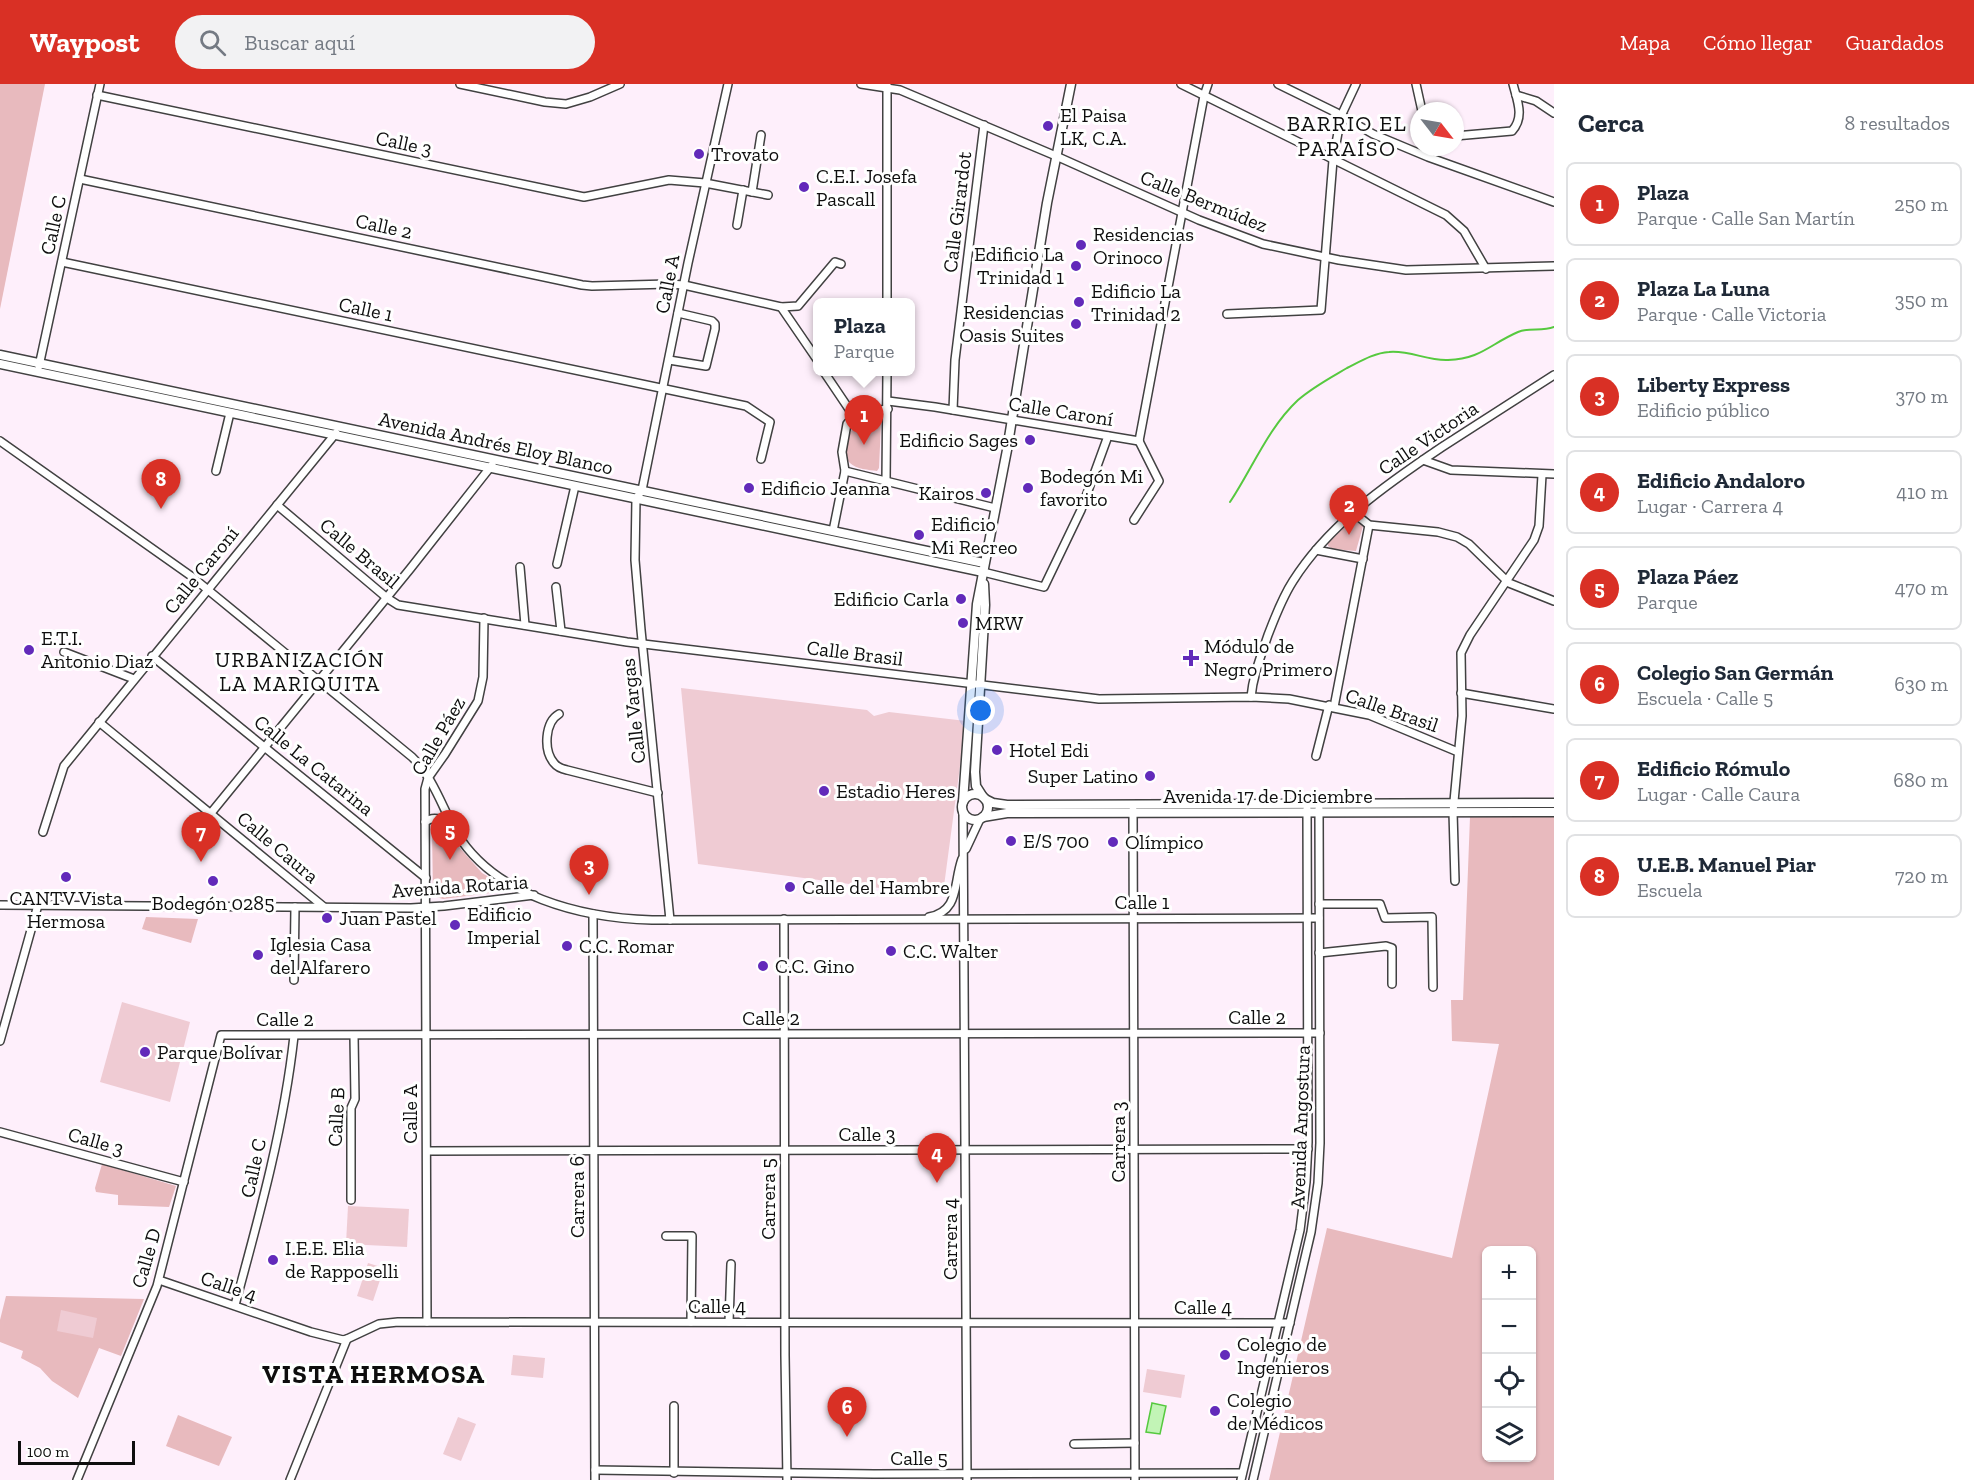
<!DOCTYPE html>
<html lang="es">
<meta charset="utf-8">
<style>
body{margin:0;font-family:"Zilla Slab",serif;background:#f2f2f3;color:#1f2937}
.controls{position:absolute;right:18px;bottom:18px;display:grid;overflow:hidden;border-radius:9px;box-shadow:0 2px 4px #0004}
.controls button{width:54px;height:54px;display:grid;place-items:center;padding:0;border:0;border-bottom:2px solid #e0e1e3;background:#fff;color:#1f2937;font:30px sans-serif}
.compass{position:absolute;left:1410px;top:18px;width:54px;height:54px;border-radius:50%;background:#fff;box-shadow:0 2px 4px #0004;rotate:121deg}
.scale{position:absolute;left:18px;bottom:15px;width:117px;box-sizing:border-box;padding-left:6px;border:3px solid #0e0e0e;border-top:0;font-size:16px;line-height:21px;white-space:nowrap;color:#0e0e0e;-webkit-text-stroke:4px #fff;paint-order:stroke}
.you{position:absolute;left:981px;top:627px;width:21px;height:21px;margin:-15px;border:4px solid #fff;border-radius:50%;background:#1a73e8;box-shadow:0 0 0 9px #1a73e833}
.badge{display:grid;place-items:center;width:39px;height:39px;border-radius:50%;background:#d93025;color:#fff;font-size:20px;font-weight:700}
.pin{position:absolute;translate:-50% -50px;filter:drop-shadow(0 2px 3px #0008)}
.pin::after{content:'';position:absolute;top:32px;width:21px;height:18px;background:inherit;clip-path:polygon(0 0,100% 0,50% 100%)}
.popup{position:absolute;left:813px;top:214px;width:102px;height:78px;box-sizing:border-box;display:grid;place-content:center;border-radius:9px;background:#fff;filter:drop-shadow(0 2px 4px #0005);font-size:20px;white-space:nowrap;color:#747a83}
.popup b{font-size:22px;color:#1f2937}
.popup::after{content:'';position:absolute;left:50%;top:100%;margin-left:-12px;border:12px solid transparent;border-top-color:#fff}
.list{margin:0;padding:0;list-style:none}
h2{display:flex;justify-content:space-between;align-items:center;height:78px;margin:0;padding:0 24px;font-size:26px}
h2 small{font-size:20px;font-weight:400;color:#747a83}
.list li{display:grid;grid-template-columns:39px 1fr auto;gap:18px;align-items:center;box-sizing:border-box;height:84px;margin:0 12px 12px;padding:0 12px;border:2px solid #e0e1e3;border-radius:9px}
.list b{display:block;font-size:22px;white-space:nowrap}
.list p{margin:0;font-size:20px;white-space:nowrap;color:#747a83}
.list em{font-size:20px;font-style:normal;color:#747a83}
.icon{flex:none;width:33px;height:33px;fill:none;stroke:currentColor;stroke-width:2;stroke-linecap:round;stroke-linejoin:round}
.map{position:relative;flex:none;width:1554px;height:1396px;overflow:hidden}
header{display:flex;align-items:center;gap:36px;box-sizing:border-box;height:84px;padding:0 30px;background:#d93025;color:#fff}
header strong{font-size:28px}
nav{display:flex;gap:33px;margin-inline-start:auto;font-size:21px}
.search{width:420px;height:54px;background:#f2f2f3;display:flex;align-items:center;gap:15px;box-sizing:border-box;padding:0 21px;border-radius:33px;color:#747a83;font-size:22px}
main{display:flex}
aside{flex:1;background:#fff}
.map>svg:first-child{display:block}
.green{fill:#e8babe;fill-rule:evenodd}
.pitch{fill:#efcbd3}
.water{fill:#c2f4b6;stroke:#56c93f;stroke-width:1.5}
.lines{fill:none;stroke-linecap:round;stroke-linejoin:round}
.stream{stroke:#56c93f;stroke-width:2}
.minor-casing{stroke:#414141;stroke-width:10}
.tertiary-casing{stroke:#414141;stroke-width:11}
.minor{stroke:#fff;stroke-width:7}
.tertiary{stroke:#fff;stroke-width:8}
.poi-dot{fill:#622aba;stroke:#fff;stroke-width:2}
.labels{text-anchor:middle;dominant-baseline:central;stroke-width:6;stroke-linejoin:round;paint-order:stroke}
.poi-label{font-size:20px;fill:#0e0e0e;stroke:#fff;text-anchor:start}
.street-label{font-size:20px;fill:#0e0e0e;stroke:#fff}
.neighbourhood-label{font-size:21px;letter-spacing:1.5px;fill:#0e0e0e;stroke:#fff}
.quarter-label{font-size:22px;letter-spacing:1.5px;fill:#0e0e0e;stroke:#fff}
.district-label{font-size:26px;font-weight:bold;letter-spacing:1.5px;fill:#0e0e0e;stroke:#fff}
</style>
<header>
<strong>Waypost</strong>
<div class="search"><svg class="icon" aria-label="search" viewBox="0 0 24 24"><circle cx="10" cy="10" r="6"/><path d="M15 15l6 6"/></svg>Buscar aquí</div>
<nav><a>Mapa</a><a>Cómo llegar</a><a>Guardados</a></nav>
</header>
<main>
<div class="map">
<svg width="1554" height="1396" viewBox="0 0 1554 1396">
<rect width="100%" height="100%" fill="#feeffb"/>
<g class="green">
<path d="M0 0H45L0 225Z"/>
<path d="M867 332 876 334 881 340 879 384 877 387C869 386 856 385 850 379 838 368 853 335 867 332Z"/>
<path d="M1353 435 1363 442 1356 467 1333 465 1328 462V459Z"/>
<path d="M1470 733H1554V1396H1269L1327 1144 1452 1174 1499 960 1452 957 1451 916H1463ZM1486 1166H1532V1374H1486Z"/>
<path d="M436 743 445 747 482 789 506 803V807L443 815 433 812 432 746Z"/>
<path d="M146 833 198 835 191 859 142 845Z"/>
<path d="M102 1080 176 1102 169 1123 118 1121V1111L96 1108 95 1104Z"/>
<path d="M6 1212 144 1215 121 1272 99 1264 78 1314 52 1297 40 1284 21 1274 23 1267 0 1258V1236Z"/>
<path d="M178 1331 232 1353 219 1382 166 1362Z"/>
</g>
<g class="pitch">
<path d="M681 604 867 626 874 632 889 628 966 637 944 802 933 811 698 780Z"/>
<path d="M122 918 190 938 170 1018 100 998Z"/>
<path d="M348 1122 409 1125 407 1163 346 1160Z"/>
<path d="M368 1179 384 1184 373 1217 357 1212Z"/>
<path d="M61 1226 97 1234 93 1254 57 1247Z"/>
<path d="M513 1271 545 1274 543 1294 511 1291Z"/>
<path d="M1147 1285 1185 1291 1181 1314 1143 1308Z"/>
<path d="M458 1333 476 1340 461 1377 443 1370Z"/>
</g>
<path class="water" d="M1152 1319 1166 1322 1160 1350 1146 1348Z"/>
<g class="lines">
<path class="stream" d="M1230 418C1252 385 1268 344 1298 316 1313 303 1330 294 1347 284 1361 277 1374 269 1389 268 1410 266 1427 277 1448 276 1481 275 1490 260 1518 248 1530 243 1542 248 1554 243"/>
<defs>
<g id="minor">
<path d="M460 0 545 18 566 20 590 13 620 0"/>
<path d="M861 0 900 6 1056 72 1199 136 1263 160 1339 176 1406 186 1554 182"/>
<path d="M1181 0 1446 131 1464 147 1486 185"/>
<path d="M1278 0 1337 29 1373 50 1428 73 1554 118"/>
<path d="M1416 0 1422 27"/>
<path d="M97 11 584 113 669 96 705 99 768 111"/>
<path d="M1516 11 1536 17 1554 29"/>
<path d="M1455 52 1512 47C1525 33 1517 16 1513 0"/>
<path d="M80 95 582 201 592 202 669 200 684 201 781 223 818 277"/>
<path d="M752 108 761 51"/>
<path d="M737 141 743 106"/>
<path d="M62 178 746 322 770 338 761 375"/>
<path d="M887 218V0"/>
<path d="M781 223 798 222 835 178 841 180"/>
<path d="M1227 230 1321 226 1333 76 1341 32 1356 0"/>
<path d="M669 276 706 282 715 245V240L712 237 678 229"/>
<path d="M39 282 100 0"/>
<path d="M824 288 853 331"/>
<path d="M888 317 935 323 1139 357"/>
<path d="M953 326 955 276 984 41"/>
<path d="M0 357 191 492 412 673C433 693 442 723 456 748 495 813 582 834 652 836L1319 834"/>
<path d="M1139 357 1204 12 1208 0"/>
<path d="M1423 376 1451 386 1554 390"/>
<path d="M216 387 230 329"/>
<path d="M845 387 995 424"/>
<path d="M886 397 887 288"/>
<path d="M277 421 387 514 398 521 627 558 1099 615 1251 613 1289 615 1369 631 1458 668"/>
<path d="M1354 429 1369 441 1438 448 1457 453 1469 460 1509 499 1554 517"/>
<path d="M1134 436 1159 397 1139 357"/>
<path d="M833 447 845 387 842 368 847 340 856 329 888 325"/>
<path d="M1316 466 1363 475"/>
<path d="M557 480 575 402"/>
<path d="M520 483 525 541"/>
<path d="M983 488 1044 503 1081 426 1108 352"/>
<path d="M556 503 561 547"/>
<path d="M64 568 134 595"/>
<path d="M152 572 426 794"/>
<path d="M1461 609 1554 625"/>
<path d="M1251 613C1253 591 1261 572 1268 551 1275 533 1282 514 1293 497 1329 440 1387 400 1442 363 1479 339 1517 315 1554 291"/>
<path d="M1334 623 1369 441"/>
<path d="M559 630C545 638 543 666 554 679 557 683 562 685 567 686L658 709"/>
<path d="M99 638 324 823"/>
<path d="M1316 672 1329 621"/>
<path d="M1133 726 1135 1396"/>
<path d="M963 728 967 1396"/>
<path d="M211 729 410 485 492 381"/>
<path d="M425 738C436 730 444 737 453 745"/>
<path d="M43 748 64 682 336 349"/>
<path d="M966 765 980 735"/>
<path d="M1455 797 1453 728 1462 632 1461 569 1470 551 1534 456 1539 442 1542 391"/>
<path d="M1319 820H1380L1385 834 1432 833 1433 903"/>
<path d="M0 821 411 824 444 822 534 811"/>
<path d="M593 830 595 1396"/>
<path d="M929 833C960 827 953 800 962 775"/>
<path d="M784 835 785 1272 787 1396"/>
<path d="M670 836 641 546 635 476 636 415 642 406 688 179 728 0"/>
<path d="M1319 869 1386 862 1392 864V900"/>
<path d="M294 896 295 823"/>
<path d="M0 957 38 821"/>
<path d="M0 1048 184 1098"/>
<path d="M427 1067 1308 1065"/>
<path d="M351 1116V1024L355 1015 354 952"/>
<path d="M666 1152H692L691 1238"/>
<path d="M159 1196 311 1248 343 1256 347 1255 379 1240 398 1238 1290 1239"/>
<path d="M235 1221C259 1133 284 1043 294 952"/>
<path d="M427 1238 425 705 428 694 445 670 478 617 483 593 484 534"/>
<path d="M729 1238 731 1180"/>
<path d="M674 1322V1389"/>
<path d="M1074 1360 1135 1359"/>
<path d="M595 1386 874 1390 1242 1389"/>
<path d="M77 1396 157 1202 221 951 1320 949"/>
<path d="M290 1396 347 1255"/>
<path d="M1241 1396 1300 1146 1306 1098 1308 1058 1307 725"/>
<path d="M1253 1396 1311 1148 1318 1099 1320 1059 1319 725"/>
</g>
<g id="tertiary">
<path d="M0 271 984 479"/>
<path d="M0 280 983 488"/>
<circle cx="975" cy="723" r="13"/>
<path d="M983 713 976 702 975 688 985 521 984 500"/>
<path d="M985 715 993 719 1007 721 1554 719"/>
<path d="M963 718 977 520 1007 366 1047 119 1071 0"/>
<path d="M983 733 1007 729 1554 728"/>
</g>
</defs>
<use href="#minor" class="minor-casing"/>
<use href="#tertiary" class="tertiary-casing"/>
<use href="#minor" class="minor"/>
<use href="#tertiary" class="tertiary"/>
</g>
<g class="poi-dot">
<circle cx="1048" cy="42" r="6"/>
<circle cx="699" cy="70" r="6"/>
<circle cx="804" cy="103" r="6"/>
<circle cx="1081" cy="161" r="6"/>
<circle cx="1076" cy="182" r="6"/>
<circle cx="1079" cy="218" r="6"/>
<circle cx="1076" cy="240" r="6"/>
<circle cx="1030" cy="356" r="6"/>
<circle cx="749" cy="404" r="6"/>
<circle cx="1028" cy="404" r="6"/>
<circle cx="986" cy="409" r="6"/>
<circle cx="919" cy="451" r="6"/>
<circle cx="961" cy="515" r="6"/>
<circle cx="963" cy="539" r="6"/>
<circle cx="29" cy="566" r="6"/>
<path d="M1188 565h6v6h6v6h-6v6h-6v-6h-6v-6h6z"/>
<circle cx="997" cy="666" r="6"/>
<circle cx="1150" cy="692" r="6"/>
<circle cx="824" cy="707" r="6"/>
<circle cx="1011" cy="757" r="6"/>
<circle cx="1113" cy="758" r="6"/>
<circle cx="66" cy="793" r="6"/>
<circle cx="213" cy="797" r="6"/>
<circle cx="790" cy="803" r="6"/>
<circle cx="327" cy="834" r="6"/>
<circle cx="455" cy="841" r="6"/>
<circle cx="567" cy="862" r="6"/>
<circle cx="891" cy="867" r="6"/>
<circle cx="258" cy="871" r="6"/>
<circle cx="763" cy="882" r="6"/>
<circle cx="145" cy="968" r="6"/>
<circle cx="273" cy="1176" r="6"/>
<circle cx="1225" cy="1271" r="6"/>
<circle cx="1215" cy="1327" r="6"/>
</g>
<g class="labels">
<g class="poi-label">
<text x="1060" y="31">El Paisa<tspan x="1060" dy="23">LK, C.A.</tspan></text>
<text x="711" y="70">Trovato</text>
<text x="816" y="92">C.E.I. Josefa<tspan x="816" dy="23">Pascall</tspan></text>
<text x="1093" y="150">Residencias<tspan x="1093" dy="23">Orinoco</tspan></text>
<text x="1064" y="170" text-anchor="end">Edificio La<tspan x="1064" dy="23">Trinidad 1</tspan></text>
<text x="1091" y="207">Edificio La<tspan x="1091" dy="23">Trinidad 2</tspan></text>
<text x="1064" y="228" text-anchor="end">Residencias<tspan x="1064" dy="23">Oasis Suites</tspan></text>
<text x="1018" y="356" text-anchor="end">Edificio Sages</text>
<text x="1040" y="392">Bodegón Mi<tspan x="1040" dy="23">favorito</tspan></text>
<text x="761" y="404">Edificio Jeanna</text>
<text x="974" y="409" text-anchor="end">Kairos</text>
<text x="931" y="440">Edificio<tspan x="931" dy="23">Mi Recreo</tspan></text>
<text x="949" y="515" text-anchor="end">Edificio Carla</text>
<text x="975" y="539">MRW</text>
<text x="41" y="554">E.T.I.<tspan x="41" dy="23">Antonio Diaz</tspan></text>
<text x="1204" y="562">Módulo de<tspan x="1204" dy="23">Negro Primero</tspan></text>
<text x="1009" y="666">Hotel Edi</text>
<text x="1138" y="692" text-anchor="end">Super Latino</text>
<text x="836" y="707">Estadio Heres</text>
<text x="1023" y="757">E/S 700</text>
<text x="1125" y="758">Olímpico</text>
<text x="802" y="803">Calle del Hambre</text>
<text x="66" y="814" text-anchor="middle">CANTV Vista<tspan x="66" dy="23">Hermosa</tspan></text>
<text x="213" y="819" text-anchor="middle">Bodegón 0285</text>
<text x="467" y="830">Edificio<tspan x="467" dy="23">Imperial</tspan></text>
<text x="339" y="834">Juan Pastel</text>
<text x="270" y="860">Iglesia Casa<tspan x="270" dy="23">del Alfarero</tspan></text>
<text x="579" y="862">C.C. Romar</text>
<text x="903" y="867">C.C. Walter</text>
<text x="775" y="882">C.C. Gino</text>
<text x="157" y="968">Parque Bolívar</text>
<text x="285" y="1164">I.E.E. Elia<tspan x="285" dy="23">de Rapposelli</tspan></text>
<text x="1237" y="1260">Colegio de<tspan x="1237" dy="23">Ingenieros</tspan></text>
<text x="1227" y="1316">Colegio<tspan x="1227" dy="23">de Médicos</tspan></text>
</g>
<g class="street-label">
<text transform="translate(404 59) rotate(12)">Calle 3</text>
<text transform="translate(1204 117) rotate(22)">Calle Bermúdez</text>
<text transform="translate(957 128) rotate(-83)">Calle Girardot</text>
<text transform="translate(53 141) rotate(-78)">Calle C</text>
<text transform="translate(384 142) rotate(12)">Calle 2</text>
<text transform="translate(667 200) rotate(-79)">Calle A</text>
<text transform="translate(366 225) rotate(12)">Calle 1</text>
<text transform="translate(1061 327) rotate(9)">Calle Caroní</text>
<text transform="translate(1428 354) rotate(-34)">Calle Victoria</text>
<text transform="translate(496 359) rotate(12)">Avenida Andrés Eloy Blanco</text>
<text transform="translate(360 469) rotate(40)">Calle Brasil</text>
<text transform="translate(201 486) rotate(-51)">Calle Caroní</text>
<text transform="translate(855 569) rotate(7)">Calle Brasil</text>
<text transform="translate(1392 626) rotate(19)">Calle Brasil</text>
<text transform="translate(633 627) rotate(-96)">Calle Vargas</text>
<text transform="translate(438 652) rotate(-60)">Calle Páez</text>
<text transform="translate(314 681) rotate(39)">Calle La Catarina</text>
<text x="1268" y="712">Avenida 17 de Diciembre</text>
<text transform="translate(278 763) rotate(40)">Calle Caura</text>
<text transform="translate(460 802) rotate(-4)">Avenida Rotaria</text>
<text x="1142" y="818">Calle 1</text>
<text x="1257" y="933">Calle 2</text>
<text x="771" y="934">Calle 2</text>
<text x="285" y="935">Calle 2</text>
<text transform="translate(410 1030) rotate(-90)">Calle A</text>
<text transform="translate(336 1033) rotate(-87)">Calle B</text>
<text transform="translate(1300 1043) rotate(-88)">Avenida Angostura</text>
<text x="867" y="1050">Calle 3</text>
<text transform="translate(96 1057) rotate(16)">Calle 3</text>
<text transform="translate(1118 1058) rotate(-90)">Carrera 3</text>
<text transform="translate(253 1084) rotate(-78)">Calle C</text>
<text transform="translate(577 1113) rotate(-90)">Carrera 6</text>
<text transform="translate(768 1115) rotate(-90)">Carrera 5</text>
<text transform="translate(950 1155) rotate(-90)">Carrera 4</text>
<text transform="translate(146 1174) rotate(-74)">Calle D</text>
<text transform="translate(229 1202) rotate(19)">Calle 4</text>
<text x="717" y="1222">Calle 4</text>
<text x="1203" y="1223">Calle 4</text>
<text x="919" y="1374">Calle 5</text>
</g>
<g class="neighbourhood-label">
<text x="300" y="575">URBANIZACIÓN<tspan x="300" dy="24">LA MARIQUITA</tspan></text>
</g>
<g class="quarter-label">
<text x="1347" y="39">BARRIO EL<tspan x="1347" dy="25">PARAÍSO</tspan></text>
</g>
<g class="district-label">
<text x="374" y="1290">VISTA HERMOSA</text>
</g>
</g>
</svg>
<div class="controls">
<button>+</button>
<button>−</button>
<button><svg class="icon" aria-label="locate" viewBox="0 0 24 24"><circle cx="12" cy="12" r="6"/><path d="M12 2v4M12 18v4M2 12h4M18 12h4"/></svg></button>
<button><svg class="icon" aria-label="layers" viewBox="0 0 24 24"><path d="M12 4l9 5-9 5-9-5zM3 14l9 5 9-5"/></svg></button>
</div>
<svg class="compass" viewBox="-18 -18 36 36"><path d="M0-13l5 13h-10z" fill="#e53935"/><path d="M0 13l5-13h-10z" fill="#747a83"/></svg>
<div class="scale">100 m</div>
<div class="you"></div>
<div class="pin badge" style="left:864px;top:361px">1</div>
<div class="popup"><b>Plaza</b>Parque</div>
<div class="pin badge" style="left:1349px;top:451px">2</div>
<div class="pin badge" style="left:589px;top:811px">3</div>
<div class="pin badge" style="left:937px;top:1099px">4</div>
<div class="pin badge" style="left:450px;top:776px">5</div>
<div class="pin badge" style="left:847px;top:1353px">6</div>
<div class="pin badge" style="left:201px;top:778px">7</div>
<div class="pin badge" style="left:161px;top:425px">8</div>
</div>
<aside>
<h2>Cerca<small>8 resultados</small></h2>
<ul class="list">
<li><span class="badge">1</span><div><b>Plaza</b><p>Parque · Calle San Martín</p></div><em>250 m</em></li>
<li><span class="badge">2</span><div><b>Plaza La Luna</b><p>Parque · Calle Victoria</p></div><em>350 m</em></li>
<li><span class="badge">3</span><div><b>Liberty Express</b><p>Edificio público</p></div><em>370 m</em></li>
<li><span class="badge">4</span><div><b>Edificio Andaloro</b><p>Lugar · Carrera 4</p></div><em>410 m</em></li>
<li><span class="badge">5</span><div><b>Plaza Páez</b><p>Parque</p></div><em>470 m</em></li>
<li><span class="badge">6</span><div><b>Colegio San Germán</b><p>Escuela · Calle 5</p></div><em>630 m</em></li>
<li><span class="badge">7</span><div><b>Edificio Rómulo</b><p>Lugar · Calle Caura</p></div><em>680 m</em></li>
<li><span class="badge">8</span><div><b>U.E.B. Manuel Piar</b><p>Escuela</p></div><em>720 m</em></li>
</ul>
</aside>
</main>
